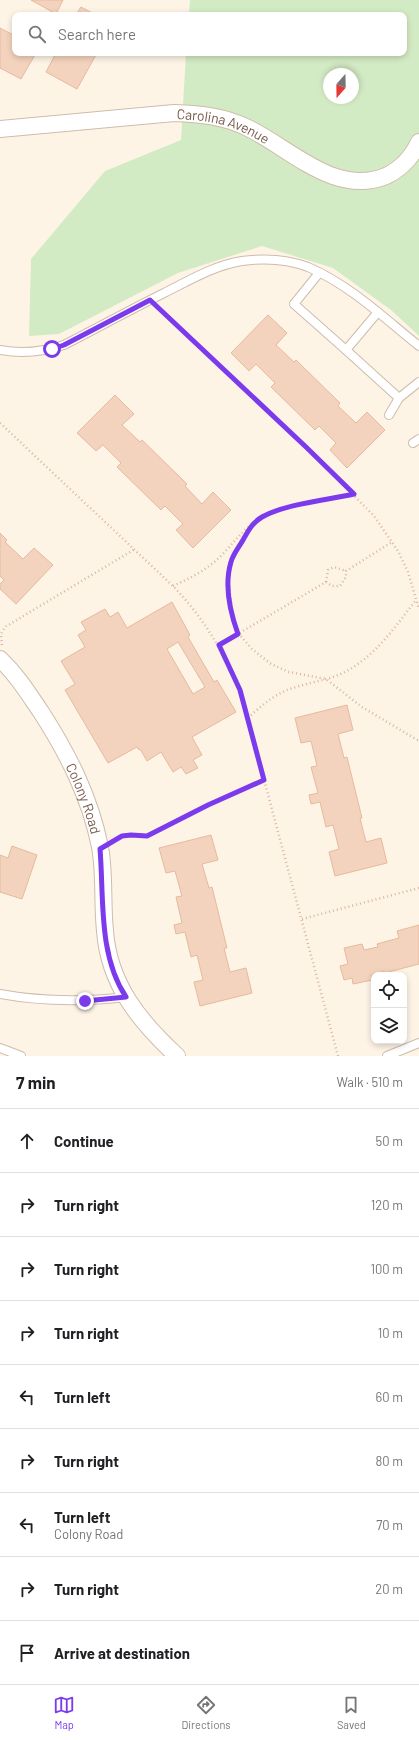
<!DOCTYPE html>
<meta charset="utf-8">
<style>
body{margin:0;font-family:Barlow,sans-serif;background:#f2f2f2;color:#202124}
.controls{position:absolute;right:12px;bottom:12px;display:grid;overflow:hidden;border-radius:8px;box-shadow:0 2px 6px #0003}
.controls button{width:36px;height:36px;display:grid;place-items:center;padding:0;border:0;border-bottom:1px solid #e0e0e0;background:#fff;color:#202124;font:20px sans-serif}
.compass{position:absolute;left:323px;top:68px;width:36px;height:36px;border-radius:50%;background:#fff;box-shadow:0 2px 6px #0003;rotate:200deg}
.stop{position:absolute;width:12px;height:12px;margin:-9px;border:3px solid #7c3aed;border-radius:50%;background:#fff}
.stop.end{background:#7c3aed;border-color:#fff;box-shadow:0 1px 4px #0008}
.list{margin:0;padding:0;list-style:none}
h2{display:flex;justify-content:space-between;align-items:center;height:52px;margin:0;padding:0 16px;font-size:17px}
h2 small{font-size:13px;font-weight:400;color:#757577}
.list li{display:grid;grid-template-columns:26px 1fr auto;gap:12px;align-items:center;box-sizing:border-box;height:64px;padding:0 16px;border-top:1px solid #e0e0e0}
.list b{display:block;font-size:15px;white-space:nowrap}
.list p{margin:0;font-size:13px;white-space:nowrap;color:#757577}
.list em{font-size:13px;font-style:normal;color:#757577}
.icon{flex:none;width:22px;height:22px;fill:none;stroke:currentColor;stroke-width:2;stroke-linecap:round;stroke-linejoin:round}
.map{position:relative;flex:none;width:419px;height:1056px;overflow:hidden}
.search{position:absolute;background:#fff;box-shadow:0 2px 6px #0003;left:12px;right:12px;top:12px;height:44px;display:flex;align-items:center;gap:10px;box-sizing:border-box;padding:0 14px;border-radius:8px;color:#757577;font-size:15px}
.sheet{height:628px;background:#fff}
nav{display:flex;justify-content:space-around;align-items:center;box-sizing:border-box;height:56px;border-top:1px solid #e0e0e0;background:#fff;font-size:11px;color:#757577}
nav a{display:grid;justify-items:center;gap:2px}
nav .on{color:#7c3aed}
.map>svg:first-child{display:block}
.green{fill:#d3ebc4;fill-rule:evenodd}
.building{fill:#f3d3bd;stroke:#e6ba9d;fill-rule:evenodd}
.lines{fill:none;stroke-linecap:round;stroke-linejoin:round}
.lane-casing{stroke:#cfbcac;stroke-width:10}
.street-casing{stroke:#cfbcac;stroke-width:18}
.path{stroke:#d9b79f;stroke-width:2.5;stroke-dasharray:1 3;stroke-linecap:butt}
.lane{stroke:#fff;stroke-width:8}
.street{stroke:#fff;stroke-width:16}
.route{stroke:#7c3aed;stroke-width:5}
.labels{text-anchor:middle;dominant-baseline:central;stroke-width:3.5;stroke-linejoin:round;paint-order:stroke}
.street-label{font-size:14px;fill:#775b4a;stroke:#fff8ed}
</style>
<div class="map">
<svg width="419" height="1056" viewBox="0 0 419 1056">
<rect width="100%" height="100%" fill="#fdf4e6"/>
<path class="green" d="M190 0H419V336L391 310 333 268 262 246 178 273 59 334 29 336 31 259 105 171 181 140 186 53H404V15H189ZM329 74H353V98H329Z"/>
<g class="building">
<path d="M31 0H63L56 14Z"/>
<path d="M81 7 96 15H76Z"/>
<path d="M0 28 15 36V53H36L21 79 0 68Z"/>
<path d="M56 53H97L77 89 46 72Z"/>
<path d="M268 315 287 333 276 345 294 362 296 360 340 403 338 406 356 423 367 412 385 430 347 468 330 450 336 443 319 426 315 430 271 387 275 383 256 364 249 371 231 353Z"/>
<path d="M115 395 134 414 122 425 140 442 142 440 187 484 185 486 202 504 213 492 231 510 193 548 176 530 183 524 165 506 161 510 117 467 121 463 103 445 96 451 77 433Z"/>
<path d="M0 533 7 540 5 542 23 559 34 548 53 565 16 604 0 589V584L4 580 0 576Z"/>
<path d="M172 602 190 635 188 637 214 682 217 680 236 712 192 737 202 755 193 760 198 768 186 774 181 767 173 772 161 752 147 761 140 749 139 750 137 747 108 763 65 690 75 684 61 661 85 647 78 635 86 630 81 622 105 609 110 617 118 612 127 628ZM178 642 205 687 193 694 167 649Z"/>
<path d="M347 705 353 730 338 734 344 758 347 757 362 818H360L366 842 381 838 387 863 335 876 329 852 339 849 333 825 326 827 320 802 311 804 309 795 318 793 311 767 317 766 311 741 301 743 295 718Z"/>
<path d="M211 835 218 860 202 864 209 888 212 887 227 948H224L230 972 246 968 252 993 200 1006 194 982 203 980 197 955 191 957 185 932 176 934 174 925 182 923 176 897 182 896 175 871 166 873 159 848Z"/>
<path d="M12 846 37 855 22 899 0 892V855L8 858Z"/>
<path d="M419 925V964L385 973 384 971 371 975 372 980 353 984 352 978 344 980 340 966 348 964 344 948 362 944 364 950 378 947 377 944 399 938 397 931Z"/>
</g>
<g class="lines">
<defs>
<g id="lane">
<path d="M319 273 294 304 346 350 378 312"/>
<path d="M0 350C22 354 43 352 64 345 97 328 130 310 164 293 188 281 215 265 242 261 264 258 287 259 308 267 350 285 384 318 419 346"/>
<path d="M346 350 399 398 419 382"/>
<path d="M389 415 399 398"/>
<path d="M413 443 419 439"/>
<path d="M0 994C43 1002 82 1002 126 997"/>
<path d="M0 1048 21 1056"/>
<path d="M387 1056 419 1043"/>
</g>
<g id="street">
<path id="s1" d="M0 129 174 113C200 114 224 116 248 128 290 148 335 197 386 176 401 169 412 157 419 142"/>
<path id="s2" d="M0 659C17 675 28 693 41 712 68 754 90 797 100 847 105 874 102 903 105 931 109 984 139 1021 177 1056"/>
</g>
</defs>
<use href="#lane" class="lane-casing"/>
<use href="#street" class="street-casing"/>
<g class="path">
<path d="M159 308 306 447 374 516 398 551 408 572 419 609"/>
<path d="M0 423 173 586C203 617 223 651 240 690L338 1056"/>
<path d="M252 524 232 560 228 576 233 618 239 634 252 649 271 664 289 672 326 679 362 707 419 741"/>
<path d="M326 582 328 570 334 567 346 571"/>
<path d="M173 586C191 578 208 569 222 555 235 541 245 527 262 517 285 504 327 500 354 494"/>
<path d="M2 645 1 634 5 627 135 549"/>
<path d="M219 645 326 582 332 586H340L346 577V571L392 542"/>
<path d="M248 718C262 705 277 692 296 687 312 682 328 680 343 673 375 657 395 627 416 600"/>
<path d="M114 840 122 836 131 835 147 836 207 805 264 780"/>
<path d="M302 919 419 888"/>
</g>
<use href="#lane" class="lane"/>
<use href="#street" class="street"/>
</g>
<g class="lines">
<path class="route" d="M52 349 64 345 150 300 306 447 354 494C327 500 285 504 262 517 252 523 248 531 243 540 239 547 233 554 231 562 224 585 230 612 238 634L219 645 240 690 264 780 208 805 147 836 131 835 122 836 100 849C104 897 98 955 126 997L85 1001"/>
</g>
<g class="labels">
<g class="street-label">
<text stroke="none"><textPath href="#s1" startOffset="226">Carolina Avenue</textPath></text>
<text stroke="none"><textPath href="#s2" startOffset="164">Colony Road</textPath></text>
</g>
</g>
</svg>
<div class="controls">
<button><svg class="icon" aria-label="locate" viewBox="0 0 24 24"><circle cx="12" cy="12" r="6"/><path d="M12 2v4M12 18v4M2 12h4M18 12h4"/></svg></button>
<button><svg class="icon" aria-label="layers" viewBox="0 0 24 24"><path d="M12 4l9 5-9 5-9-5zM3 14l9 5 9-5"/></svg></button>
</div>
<svg class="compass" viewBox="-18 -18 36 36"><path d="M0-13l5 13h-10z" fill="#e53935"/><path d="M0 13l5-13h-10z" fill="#757577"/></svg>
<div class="stop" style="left:52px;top:349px"></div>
<div class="stop end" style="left:85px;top:1001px"></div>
<div class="search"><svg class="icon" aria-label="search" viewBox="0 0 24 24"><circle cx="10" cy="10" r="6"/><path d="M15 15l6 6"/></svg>Search here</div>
</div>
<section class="sheet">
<h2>7 min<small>Walk · 510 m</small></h2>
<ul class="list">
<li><svg class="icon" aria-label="ahead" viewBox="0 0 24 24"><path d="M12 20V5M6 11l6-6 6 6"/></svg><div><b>Continue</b></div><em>50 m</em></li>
<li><svg class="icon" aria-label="right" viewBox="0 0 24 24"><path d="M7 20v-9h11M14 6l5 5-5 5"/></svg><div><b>Turn right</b></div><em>120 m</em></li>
<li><svg class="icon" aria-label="right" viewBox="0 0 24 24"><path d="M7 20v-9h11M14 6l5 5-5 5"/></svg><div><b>Turn right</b></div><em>100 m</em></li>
<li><svg class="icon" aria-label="right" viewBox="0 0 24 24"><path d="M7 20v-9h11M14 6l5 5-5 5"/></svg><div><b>Turn right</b></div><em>10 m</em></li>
<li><svg class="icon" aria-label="left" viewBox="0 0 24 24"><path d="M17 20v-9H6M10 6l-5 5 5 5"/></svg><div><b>Turn left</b></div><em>60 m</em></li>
<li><svg class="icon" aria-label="right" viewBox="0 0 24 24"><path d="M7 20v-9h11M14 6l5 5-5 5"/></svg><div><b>Turn right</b></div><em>80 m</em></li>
<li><svg class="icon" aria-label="left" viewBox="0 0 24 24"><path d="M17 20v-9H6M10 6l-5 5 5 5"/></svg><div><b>Turn left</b><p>Colony Road</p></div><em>70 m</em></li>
<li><svg class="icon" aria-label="right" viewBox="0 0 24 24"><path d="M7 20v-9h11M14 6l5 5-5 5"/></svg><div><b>Turn right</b></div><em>20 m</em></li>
<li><svg class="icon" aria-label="arrive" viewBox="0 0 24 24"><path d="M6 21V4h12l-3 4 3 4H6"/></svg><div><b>Arrive at destination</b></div></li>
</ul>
</section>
<nav>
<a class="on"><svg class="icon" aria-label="map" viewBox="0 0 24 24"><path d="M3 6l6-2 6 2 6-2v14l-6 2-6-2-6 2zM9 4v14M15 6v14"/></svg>Map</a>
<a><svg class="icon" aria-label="directions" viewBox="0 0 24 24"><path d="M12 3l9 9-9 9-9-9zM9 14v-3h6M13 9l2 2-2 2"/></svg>Directions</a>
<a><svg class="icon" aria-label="saved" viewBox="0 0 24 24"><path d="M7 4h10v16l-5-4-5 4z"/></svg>Saved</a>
</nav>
